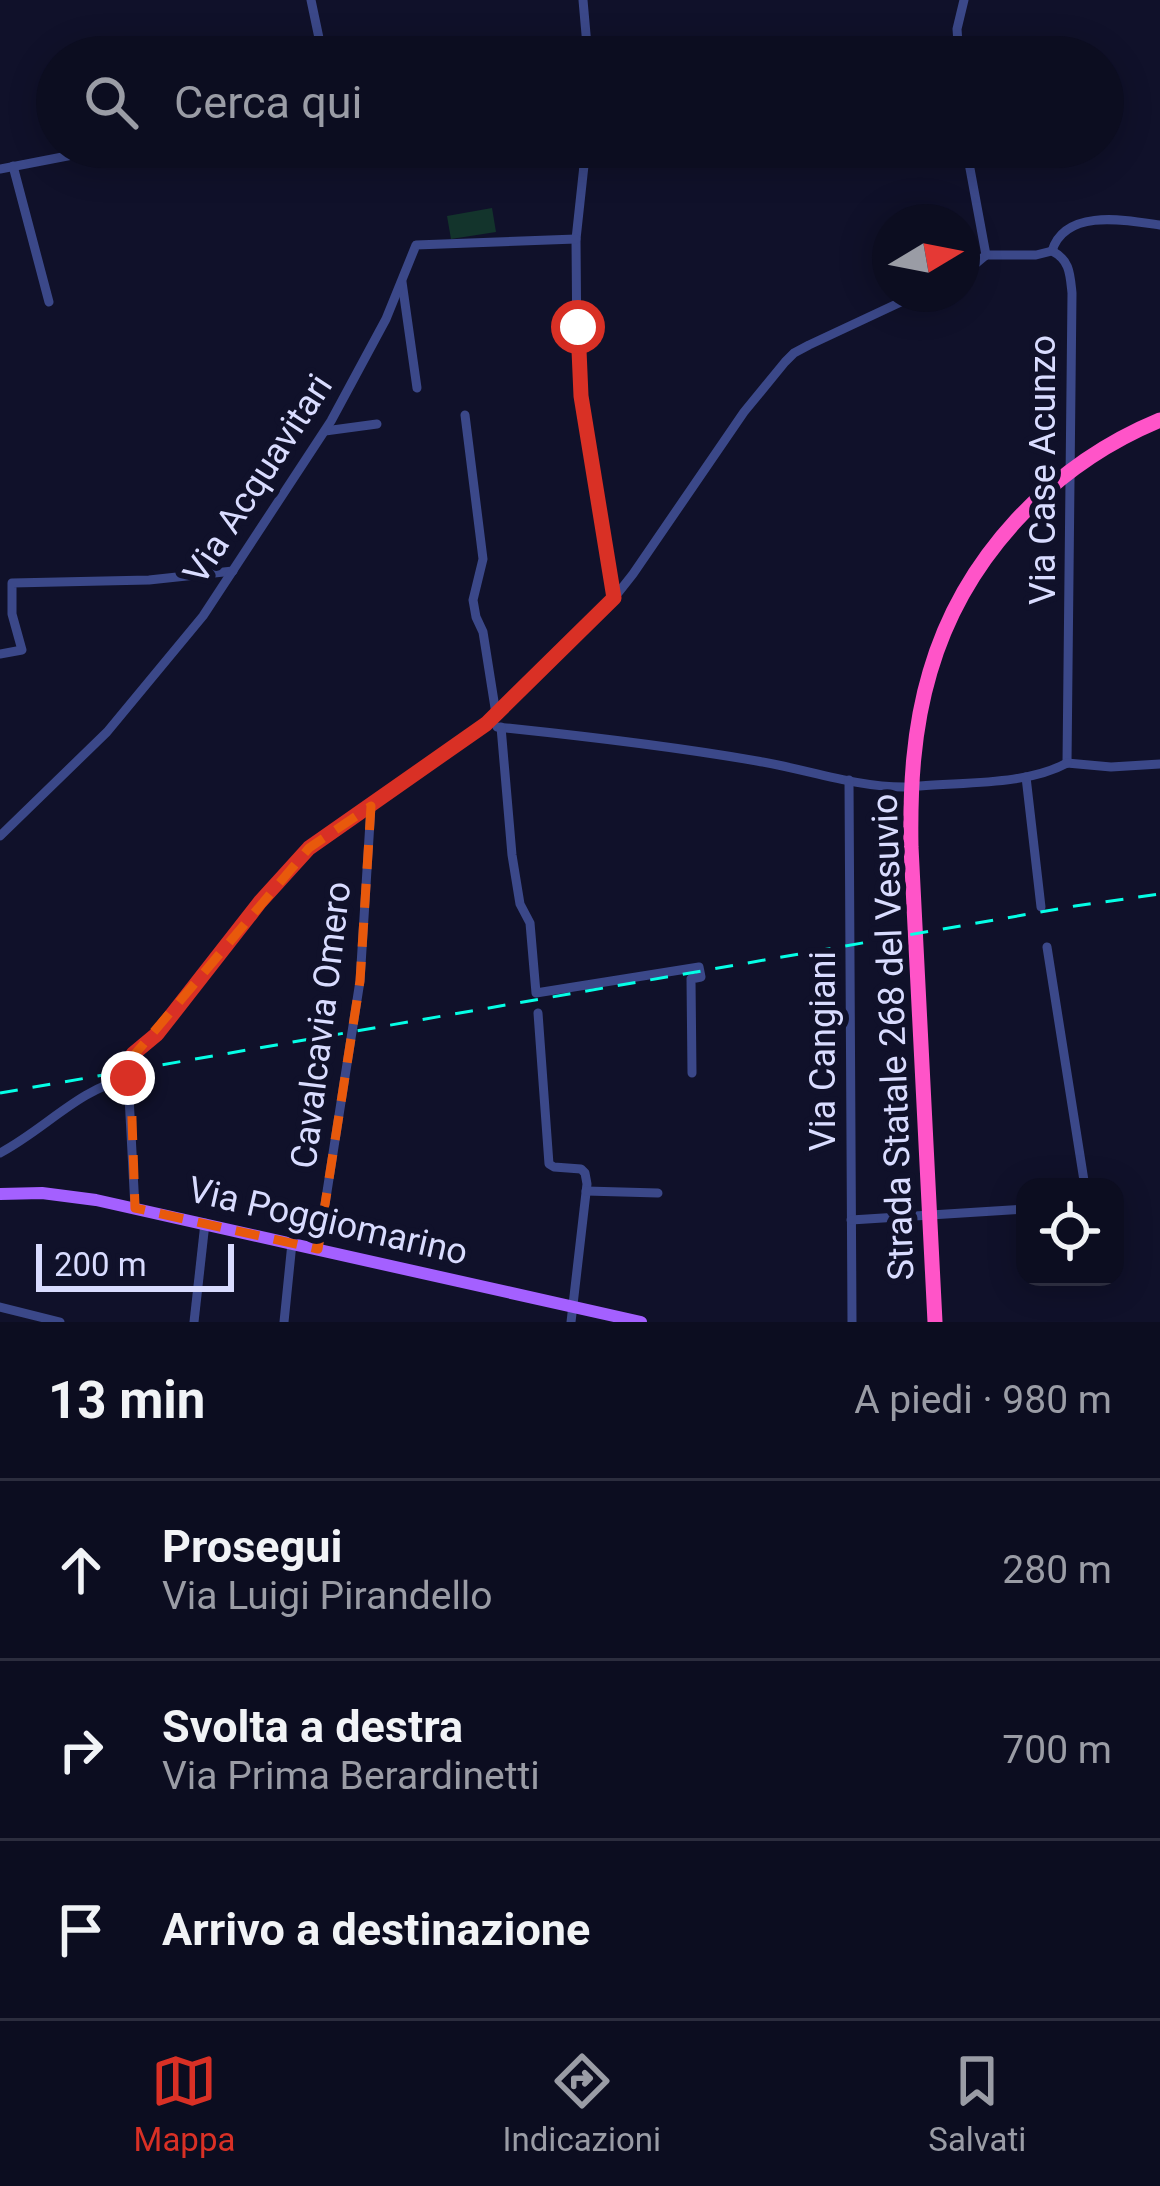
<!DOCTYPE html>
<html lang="it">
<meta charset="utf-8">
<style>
body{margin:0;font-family:Roboto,sans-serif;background:#151629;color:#f1f3f6}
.controls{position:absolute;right:36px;bottom:36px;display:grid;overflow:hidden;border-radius:24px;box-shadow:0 6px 30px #0003}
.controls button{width:108px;height:108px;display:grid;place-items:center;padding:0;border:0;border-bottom:3px solid #2c2d3e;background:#0c0d20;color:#f1f3f6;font:60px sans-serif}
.compass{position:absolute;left:872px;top:204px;width:108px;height:108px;border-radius:50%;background:#0c0d20;box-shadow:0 6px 30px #0003;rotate:80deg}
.scale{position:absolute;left:36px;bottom:30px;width:198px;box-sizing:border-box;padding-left:12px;border:6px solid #d9dcff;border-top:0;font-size:33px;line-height:42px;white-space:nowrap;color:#d9dcff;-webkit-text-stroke:9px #10112a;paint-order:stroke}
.stop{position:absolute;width:36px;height:36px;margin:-27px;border:9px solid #d93025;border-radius:50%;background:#fff}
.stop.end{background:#d93025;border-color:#fff;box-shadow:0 3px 12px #0008}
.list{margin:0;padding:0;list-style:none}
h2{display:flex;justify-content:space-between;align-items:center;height:156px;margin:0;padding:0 48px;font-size:51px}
h2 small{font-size:39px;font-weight:400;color:#9a9ca5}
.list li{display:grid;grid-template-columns:78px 1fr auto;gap:36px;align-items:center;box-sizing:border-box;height:180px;padding:0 48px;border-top:3px solid #2c2d3e}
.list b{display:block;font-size:45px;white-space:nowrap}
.list p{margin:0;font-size:39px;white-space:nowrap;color:#9a9ca5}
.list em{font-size:39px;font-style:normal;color:#9a9ca5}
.icon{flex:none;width:66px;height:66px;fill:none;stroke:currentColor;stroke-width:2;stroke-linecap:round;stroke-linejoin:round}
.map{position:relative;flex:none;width:1160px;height:1322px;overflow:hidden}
.search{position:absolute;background:#0c0d20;box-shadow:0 6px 30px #0003;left:36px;right:36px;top:36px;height:132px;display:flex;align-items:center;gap:30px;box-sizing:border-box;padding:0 42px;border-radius:66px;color:#9a9ca5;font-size:45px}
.sheet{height:696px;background:#0c0d20}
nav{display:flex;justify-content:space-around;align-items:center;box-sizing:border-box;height:168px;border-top:3px solid #2c2d3e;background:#0c0d20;font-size:33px;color:#9a9ca5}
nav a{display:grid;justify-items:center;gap:6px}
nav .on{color:#d93025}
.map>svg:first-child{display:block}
.green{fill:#13342c}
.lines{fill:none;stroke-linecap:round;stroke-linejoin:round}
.minor{stroke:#3b4889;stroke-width:9}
.major{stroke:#a460ff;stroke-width:12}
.highway{stroke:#ff54c8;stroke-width:15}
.rail{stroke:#05ffe6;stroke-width:3;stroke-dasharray:18 15;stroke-linecap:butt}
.route{stroke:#d93025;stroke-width:15}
.marked{fill:none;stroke:#e8590c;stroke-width:9;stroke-dasharray:24 15;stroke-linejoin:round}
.labels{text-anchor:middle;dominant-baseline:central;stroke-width:12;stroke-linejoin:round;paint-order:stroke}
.street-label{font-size:36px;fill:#d9dcff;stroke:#10112a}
</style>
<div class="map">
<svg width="1160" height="1322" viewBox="0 0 1160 1322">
<rect width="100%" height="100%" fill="#10112a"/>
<path class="green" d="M492 208 496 232 451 239 447 216Z"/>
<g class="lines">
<g class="minor">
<path d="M311 0 323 57"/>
<path d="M583 0 588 57"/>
<path d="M959 57 957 29 964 0"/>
<path d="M586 147 576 239 577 360 614 599"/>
<path d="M966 147 986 255"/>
<path d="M13 166 49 302"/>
<path d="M0 169 114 147"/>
<path d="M1052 251C1065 208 1126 220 1160 225"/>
<path d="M986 255H1036L1052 251C1070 260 1070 274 1072 293L1067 763"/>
<path d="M962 275 986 255"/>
<path d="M402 282 417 388"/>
<path d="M465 415 483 559 473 600 476 617 483 632 496 714"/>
<path d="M325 431 377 424"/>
<path d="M0 654 22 650 12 614V583L149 580 233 571"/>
<path d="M497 727C584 736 671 746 757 761 806 769 855 787 904 787"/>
<path d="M501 727 512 855 520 904 530 923 536 993 699 967 701 977 691 979 692 1073"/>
<path d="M1067 763 1111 767 1160 764"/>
<path d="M1026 777 1041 907"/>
<path d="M849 780 852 1322"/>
<path d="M920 786C965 782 1027 785 1067 763"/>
<path d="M0 836 107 732 203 616 331 421 386 319 416 245 576 239"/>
<path d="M1047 947 1085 1187"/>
<path d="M538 1013 549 1164 554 1167 581 1169 585 1173 587 1184 571 1322"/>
<path d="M0 1153C44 1130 79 1089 128 1078"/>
<path d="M586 1191 658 1193"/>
<path d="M135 1208 128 1078C129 1056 140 1046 157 1033L260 902 309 848 486 724 603 612 633 574 744 412 785 362 794 353 809 345 918 294"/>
<path d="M851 1220 1025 1209"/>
<path d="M318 1249 360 981 371 806"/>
<path d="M0 1307 60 1322"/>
<path d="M194 1322 205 1223"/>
<path d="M284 1322 292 1243"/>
</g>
<path class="major" d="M0 1194 42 1193 96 1200 641 1322"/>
<path class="highway" d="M935 1322 911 847C910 788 913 729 930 672 963 558 1051 465 1160 420"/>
<path class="rail" d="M0 1093 1075 906 1160 894"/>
</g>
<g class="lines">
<path class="route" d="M128 1078 133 1054 157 1034 260 902 309 848 486 724 614 598 581 396 578 327"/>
</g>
<path class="marked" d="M371 806 360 981 318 1249 135 1208 130 1060 309 848Z"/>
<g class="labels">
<g class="street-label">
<text transform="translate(1043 470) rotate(-90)">Via Case Acunzo</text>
<text transform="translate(258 479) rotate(-57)">Via Acquavitari</text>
<text transform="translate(321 1025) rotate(-83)">Cavalcavia Omero</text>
<text transform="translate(893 1037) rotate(-92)">Strada Statale 268 del Vesuvio</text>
<text transform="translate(823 1051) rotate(-90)">Via Cangiani</text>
<text transform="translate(328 1221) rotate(13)">Via Poggiomarino</text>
</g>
</g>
</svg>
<div class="controls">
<button><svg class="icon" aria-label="locate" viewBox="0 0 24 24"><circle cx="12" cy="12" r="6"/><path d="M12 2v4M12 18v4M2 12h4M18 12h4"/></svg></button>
</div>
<svg class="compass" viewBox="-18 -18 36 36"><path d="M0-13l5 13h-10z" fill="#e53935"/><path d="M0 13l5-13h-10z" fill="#9a9ca5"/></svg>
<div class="scale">200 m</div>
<div class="stop" style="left:578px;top:327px"></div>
<div class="stop end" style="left:128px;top:1078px"></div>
<div class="search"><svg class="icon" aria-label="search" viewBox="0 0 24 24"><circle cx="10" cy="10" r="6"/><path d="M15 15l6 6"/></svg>Cerca qui</div>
</div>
<section class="sheet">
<h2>13 min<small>A piedi · 980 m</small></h2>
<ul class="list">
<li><svg class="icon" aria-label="ahead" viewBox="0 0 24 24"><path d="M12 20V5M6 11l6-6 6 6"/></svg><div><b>Prosegui</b><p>Via Luigi Pirandello</p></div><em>280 m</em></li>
<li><svg class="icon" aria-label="right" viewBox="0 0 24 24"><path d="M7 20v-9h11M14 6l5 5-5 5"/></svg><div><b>Svolta a destra</b><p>Via Prima Berardinetti</p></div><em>700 m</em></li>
<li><svg class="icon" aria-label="arrive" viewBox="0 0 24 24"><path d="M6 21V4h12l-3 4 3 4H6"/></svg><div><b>Arrivo a destinazione</b></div></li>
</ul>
</section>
<nav>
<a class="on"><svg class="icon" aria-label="map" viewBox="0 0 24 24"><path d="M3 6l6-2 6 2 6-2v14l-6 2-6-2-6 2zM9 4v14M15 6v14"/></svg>Mappa</a>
<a><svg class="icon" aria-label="directions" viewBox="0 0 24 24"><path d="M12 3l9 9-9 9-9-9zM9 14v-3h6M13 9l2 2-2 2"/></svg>Indicazioni</a>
<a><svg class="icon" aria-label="saved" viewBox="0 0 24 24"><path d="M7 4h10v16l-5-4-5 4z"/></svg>Salvati</a>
</nav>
